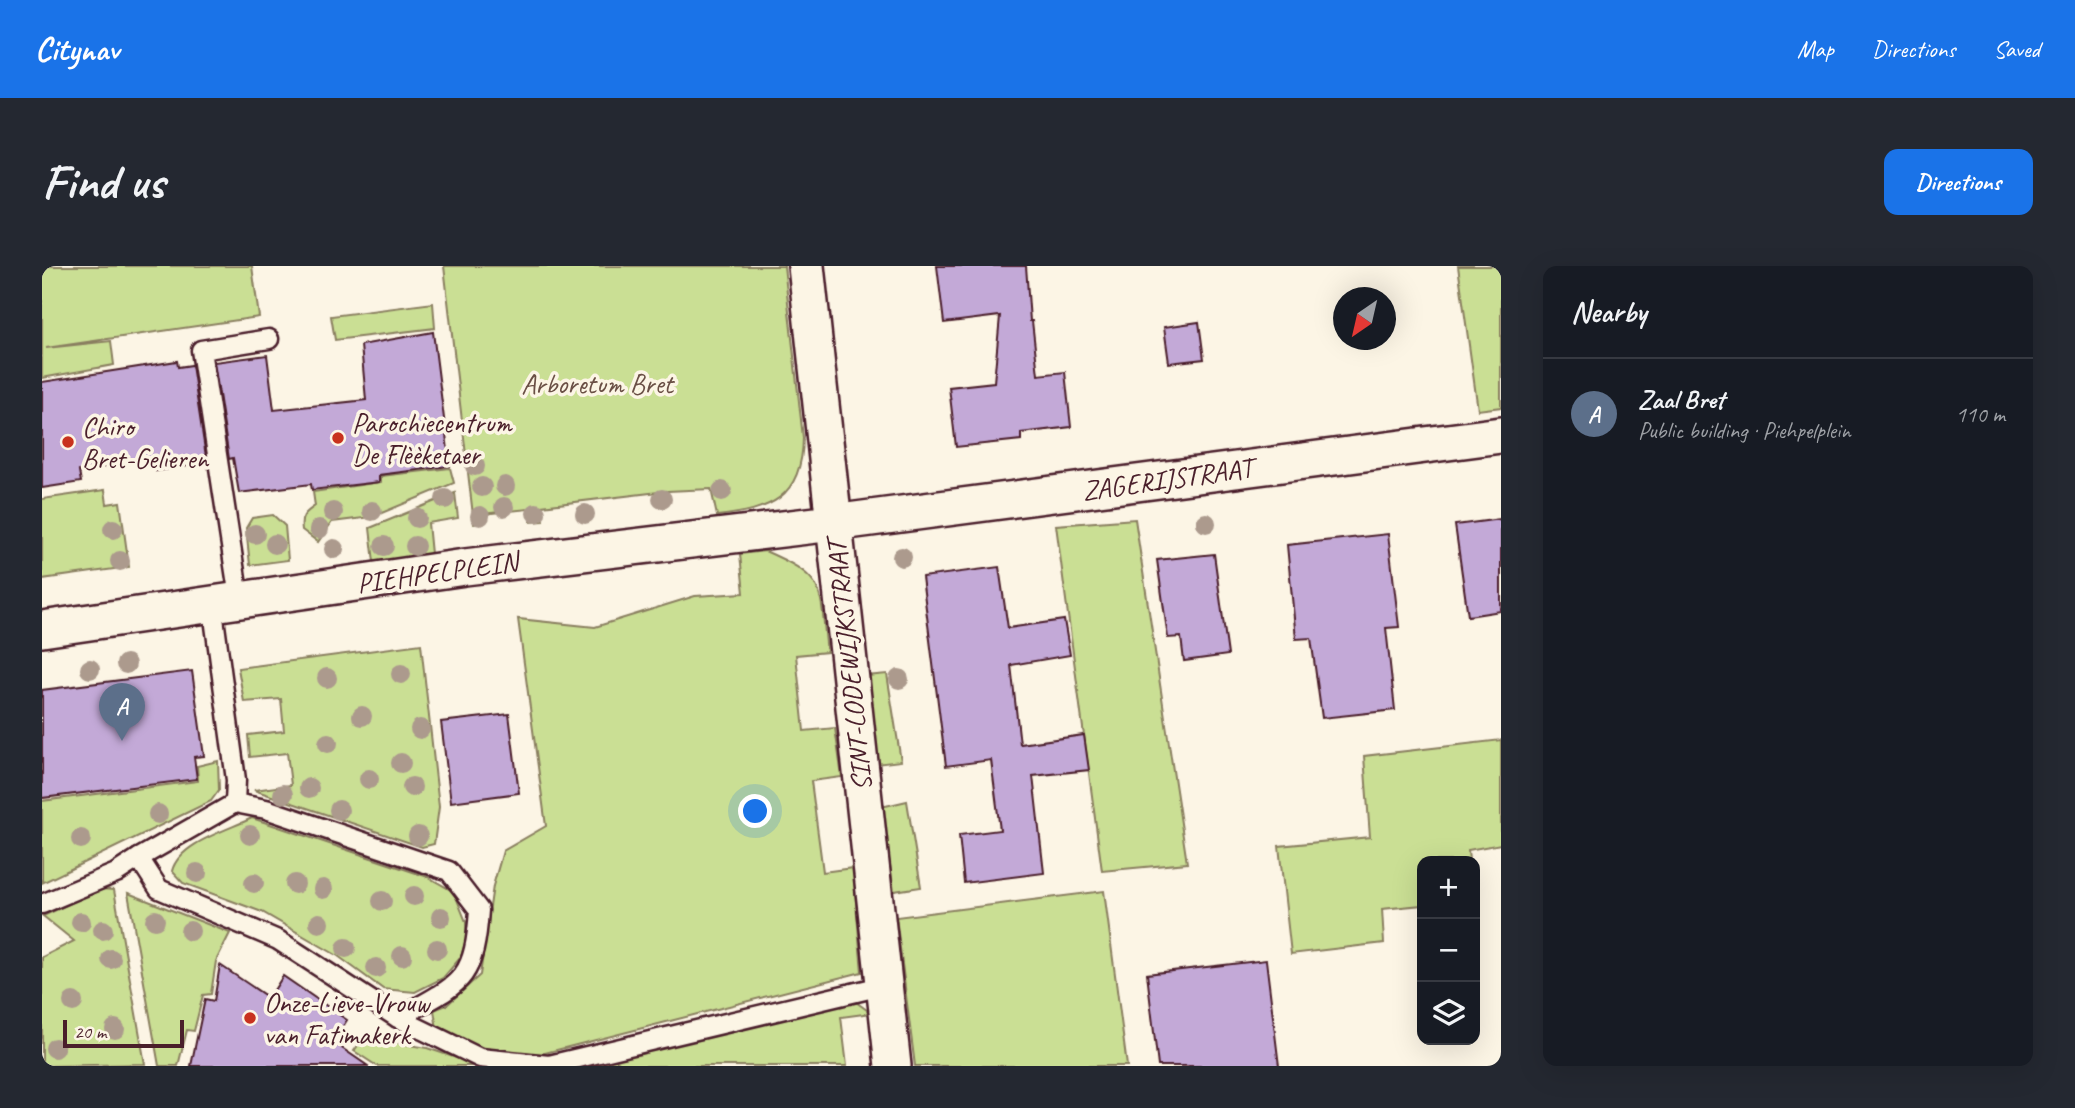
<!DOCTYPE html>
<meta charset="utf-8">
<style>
body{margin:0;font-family:Caveat,sans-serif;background:#242831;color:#f1f3f6}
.controls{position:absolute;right:21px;bottom:21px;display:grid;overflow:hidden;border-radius:14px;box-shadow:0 7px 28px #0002}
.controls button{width:63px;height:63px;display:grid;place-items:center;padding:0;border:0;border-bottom:2px solid #363941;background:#171b24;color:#f1f3f6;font:35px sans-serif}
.compass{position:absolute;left:1291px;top:21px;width:63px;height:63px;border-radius:50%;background:#171b24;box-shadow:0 7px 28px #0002;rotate:214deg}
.scale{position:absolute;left:21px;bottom:18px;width:121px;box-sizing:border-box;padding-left:7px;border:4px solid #4a1f2b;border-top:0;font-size:19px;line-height:24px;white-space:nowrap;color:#4a1f2b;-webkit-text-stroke:5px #fcf5e5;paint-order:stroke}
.you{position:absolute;left:714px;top:546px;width:24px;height:24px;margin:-18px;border:5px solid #fff;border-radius:50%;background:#1a73e8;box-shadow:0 0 0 10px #1a73e833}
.badge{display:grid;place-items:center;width:46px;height:46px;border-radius:50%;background:#1a73e8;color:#fff;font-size:23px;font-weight:700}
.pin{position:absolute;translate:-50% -58px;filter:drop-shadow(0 2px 4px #0008)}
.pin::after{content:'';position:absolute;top:37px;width:24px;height:21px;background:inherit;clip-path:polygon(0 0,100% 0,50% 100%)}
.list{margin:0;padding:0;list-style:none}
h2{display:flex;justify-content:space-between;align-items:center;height:91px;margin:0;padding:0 28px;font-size:30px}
h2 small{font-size:23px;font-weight:400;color:#9ea1a6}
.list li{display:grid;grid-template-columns:46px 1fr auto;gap:21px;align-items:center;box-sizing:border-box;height:112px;padding:0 28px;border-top:2px solid #363941}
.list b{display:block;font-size:26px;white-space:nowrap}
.list p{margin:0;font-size:23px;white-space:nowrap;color:#9ea1a6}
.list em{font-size:23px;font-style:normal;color:#9ea1a6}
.icon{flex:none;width:38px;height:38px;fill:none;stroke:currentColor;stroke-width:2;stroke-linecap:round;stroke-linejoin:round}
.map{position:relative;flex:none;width:1459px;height:800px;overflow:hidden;border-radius:14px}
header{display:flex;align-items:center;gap:42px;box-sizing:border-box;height:98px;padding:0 35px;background:#1a73e8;color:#fff}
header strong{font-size:33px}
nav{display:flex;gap:38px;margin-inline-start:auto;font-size:24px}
.intro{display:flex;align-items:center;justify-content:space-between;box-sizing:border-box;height:168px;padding:0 42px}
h1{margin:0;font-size:49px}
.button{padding:18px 32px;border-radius:14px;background:#1a73e8;color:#fff;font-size:24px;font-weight:700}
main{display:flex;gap:42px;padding:0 42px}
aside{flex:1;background:#171b24;border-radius:14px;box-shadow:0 7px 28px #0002}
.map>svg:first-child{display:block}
.green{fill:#cadf94;stroke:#8a7f60;stroke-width:2}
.building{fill:#c3a9d7;stroke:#4a1f2b;stroke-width:2}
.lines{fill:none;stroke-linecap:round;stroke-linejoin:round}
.lane-casing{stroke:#4a1f2b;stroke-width:23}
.street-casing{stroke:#4a1f2b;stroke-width:40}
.lane{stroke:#fcf5e5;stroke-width:18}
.street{stroke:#fcf5e5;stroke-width:35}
.tree{fill:#ac9a8d}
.poi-dot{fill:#c8321e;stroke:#fcf5e5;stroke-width:2.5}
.labels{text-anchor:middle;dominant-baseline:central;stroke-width:7;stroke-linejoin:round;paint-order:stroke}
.park-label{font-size:28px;fill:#6a4f45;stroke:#fcf5e5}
.poi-label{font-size:28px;fill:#4a1f2b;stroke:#fcf5e5;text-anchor:start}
.street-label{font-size:28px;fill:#4a1f2b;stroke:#fcf5e5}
</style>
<header>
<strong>Citynav</strong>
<nav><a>Map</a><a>Directions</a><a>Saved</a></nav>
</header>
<div class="intro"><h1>Find us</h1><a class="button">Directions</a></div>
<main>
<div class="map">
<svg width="1459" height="800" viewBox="0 0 1459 800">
<rect width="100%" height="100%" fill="#fcf5e5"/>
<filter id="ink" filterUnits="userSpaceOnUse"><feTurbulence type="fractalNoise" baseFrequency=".0143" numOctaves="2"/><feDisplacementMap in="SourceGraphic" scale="14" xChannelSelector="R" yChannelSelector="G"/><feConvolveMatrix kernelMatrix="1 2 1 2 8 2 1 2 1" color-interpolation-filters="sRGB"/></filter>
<g filter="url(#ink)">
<g class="green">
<path d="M0 0H210L217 51 4 82 69 75 72 99 0 112Z"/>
<path d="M402 0H742L761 172C760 233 728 244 675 250L669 223 625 225 500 240 501 255 489 256 486 243 441 248 442 257 432 258Z"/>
<path d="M1416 0H1459V141L1436 144Z"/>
<path d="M391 37 393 62 293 74 289 50Z"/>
<path d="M408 202 412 217 330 251 290 256 276 276 260 264C258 250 263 247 273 240L271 226 339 216V210Z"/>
<path d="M63 224 65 238 78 236 87 301 0 313V233Z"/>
<path d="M413 227 416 252 386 257 389 288 332 296 328 262Z"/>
<path d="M231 249 243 260 246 294 208 299 204 262 210 252Z"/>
<path d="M1093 253 1145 597 1060 605 1014 259Z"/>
<path d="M723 285C787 313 777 321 785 386L754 389 762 465 793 462 800 511 769 515 781 606 811 602 820 706 499 788 444 784 395 763 392 744 405 739 438 709 451 620 461 585 504 560 476 353 553 361 653 330 702 327 698 288Z"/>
<path d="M379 378 397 541 392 578 380 581 212 524 249 519 245 487 208 491 206 469 242 465 239 433 202 436 196 402Z"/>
<path d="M845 408 859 495 834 498 825 410Z"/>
<path d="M1459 474V578L1426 584 1427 595H1380V639L1340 643 1342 677 1249 688 1237 580 1328 571 1322 490Z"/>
<path d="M176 495 177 524 169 535 0 617V535L156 515 155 500Z"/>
<path d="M865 535 879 621 852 625 839 541Z"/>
<path d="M210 552 386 611 412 626 424 656V673L419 691 401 712 373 726 341 723 296 690 220 646 141 617 130 605C137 577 186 564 210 552Z"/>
<path d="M59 623 72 624 103 798 0 800V691L32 675 1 650Z"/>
<path d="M1062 625 1085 800H873L854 651Z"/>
<path d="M86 627 188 667 174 695 169 728 161 729 152 765 145 764 136 800H117Z"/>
<path d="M810 733 829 747 799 751 805 800H535Z"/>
<path d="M322 771 385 782 438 800H335L312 785Z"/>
</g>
<g class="building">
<path d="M895 0H984L988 55H990L996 109 1023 106 1029 161 979 167V174L914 181 907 121 952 116 958 50 902 57Z"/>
<path d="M1157 56 1162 93 1127 97 1122 61Z"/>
<path d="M391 66 408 200 337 209V216L270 224 269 218 197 227 191 192 187 193 172 96 225 89 232 144 324 134 319 79Z"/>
<path d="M135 95 136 101 150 99 165 197 114 205 112 193 37 205 39 216 0 222V116Z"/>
<path d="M1459 253V345L1426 350 1413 259Z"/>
<path d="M1346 268 1357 361 1344 362 1353 444 1280 452 1269 372 1254 373 1245 279Z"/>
<path d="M1172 288 1186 389 1142 395 1139 371 1126 372 1115 294Z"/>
<path d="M957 301 966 362 1022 354 1028 389 969 399 978 478 1042 469 1047 504 991 510 1002 607 922 617 917 569 958 564 949 494 904 500 880 311Z"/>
<path d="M150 405 162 490 152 491 155 513 0 532V424Z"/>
<path d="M467 448 477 527 409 536 399 456Z"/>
<path d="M1224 694 1237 800H1116L1105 708Z"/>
<path d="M178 699 227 732 241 710 305 754 291 776 326 800H149L163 733 172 735Z"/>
</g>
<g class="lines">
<defs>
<g id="lane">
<path d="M197 332 159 84 227 73"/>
<path d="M170 337 194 514 193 537"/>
<path d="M97 592 193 537 224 543 407 605 437 644C432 718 418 717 356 752"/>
<path d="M0 638 74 607 97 592 117 623 236 674 356 752 438 792 507 799 844 719"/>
</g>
<g id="street">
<path d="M764 0 851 800"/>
<path d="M0 363 423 301 791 257 1459 169"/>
</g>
</defs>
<use href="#lane" class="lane-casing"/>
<use href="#street" class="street-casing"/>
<use href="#lane" class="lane"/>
<use href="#street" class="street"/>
</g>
<g class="tree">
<circle cx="433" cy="200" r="10"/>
<circle cx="463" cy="220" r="10"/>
<circle cx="440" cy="221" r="10"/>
<circle cx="680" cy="225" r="10"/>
<circle cx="403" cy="233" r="10"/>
<circle cx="620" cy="233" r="10"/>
<circle cx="462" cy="241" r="10"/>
<circle cx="330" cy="245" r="10"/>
<circle cx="291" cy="246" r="10"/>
<circle cx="494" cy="247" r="10"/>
<circle cx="543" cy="248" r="10"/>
<circle cx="438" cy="250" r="10"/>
<circle cx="375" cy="252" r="10"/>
<circle cx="1164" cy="257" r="10"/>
<circle cx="71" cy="263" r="10"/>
<circle cx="277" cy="263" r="10"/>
<circle cx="213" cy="268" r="10"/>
<circle cx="233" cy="278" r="10"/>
<circle cx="342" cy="280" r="10"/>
<circle cx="373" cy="280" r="10"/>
<circle cx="292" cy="283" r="10"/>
<circle cx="860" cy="291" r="10"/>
<circle cx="78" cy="295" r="10"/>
<circle cx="84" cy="398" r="10"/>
<circle cx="48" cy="403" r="10"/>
<circle cx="359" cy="408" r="10"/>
<circle cx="285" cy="412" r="10"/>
<circle cx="857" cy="413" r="10"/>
<circle cx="320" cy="450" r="10"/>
<circle cx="378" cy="463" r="10"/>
<circle cx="286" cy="477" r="10"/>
<circle cx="359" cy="497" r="10"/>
<circle cx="327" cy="513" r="10"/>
<circle cx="370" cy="521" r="10"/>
<circle cx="267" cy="522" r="10"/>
<circle cx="241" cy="528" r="10"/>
<circle cx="297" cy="544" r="10"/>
<circle cx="116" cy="548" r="10"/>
<circle cx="208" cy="569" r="10"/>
<circle cx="376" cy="570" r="10"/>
<circle cx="39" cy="573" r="10"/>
<circle cx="155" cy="607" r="10"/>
<circle cx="212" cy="617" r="10"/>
<circle cx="253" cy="618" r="10"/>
<circle cx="281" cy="623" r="10"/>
<circle cx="372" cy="630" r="10"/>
<circle cx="340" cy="635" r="10"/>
<circle cx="399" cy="651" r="10"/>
<circle cx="113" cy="654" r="10"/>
<circle cx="39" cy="656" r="10"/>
<circle cx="277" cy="657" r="10"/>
<circle cx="61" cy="664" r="10"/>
<circle cx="148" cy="665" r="10"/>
<circle cx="304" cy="682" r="10"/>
<circle cx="395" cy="683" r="10"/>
<circle cx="360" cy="690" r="10"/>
<circle cx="69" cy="693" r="10"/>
<circle cx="334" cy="702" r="10"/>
<circle cx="31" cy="736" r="10"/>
<circle cx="73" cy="763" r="10"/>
<circle cx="13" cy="782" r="10"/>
</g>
</g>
<g class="poi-dot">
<circle cx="296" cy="172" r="7"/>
<circle cx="26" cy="176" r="7"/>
<circle cx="208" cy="752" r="7"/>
</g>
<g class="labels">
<g class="park-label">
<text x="555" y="117">Arboretum Bret</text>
</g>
<g class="poi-label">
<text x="310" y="156">Parochiecentrum<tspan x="310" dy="32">De Flèèketaer</tspan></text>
<text x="40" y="160">Chiro<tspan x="40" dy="32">Bret-Gelieren</tspan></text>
<text x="222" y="736">Onze-Lieve-Vrouw<tspan x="222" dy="32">van Fatimakerk</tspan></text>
</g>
<g class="street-label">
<text transform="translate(1125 213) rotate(-8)">ZAGERIJSTRAAT</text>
<text transform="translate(395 306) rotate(-8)">PIEHPELPLEIN</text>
<text transform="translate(807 400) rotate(-96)">SINT-LODEWIJKSTRAAT</text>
</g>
</g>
</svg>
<div class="controls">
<button>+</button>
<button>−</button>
<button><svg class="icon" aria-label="layers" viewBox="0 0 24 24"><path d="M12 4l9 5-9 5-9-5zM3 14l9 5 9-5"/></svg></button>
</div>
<svg class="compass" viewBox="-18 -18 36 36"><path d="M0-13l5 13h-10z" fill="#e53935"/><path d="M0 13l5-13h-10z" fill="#9ea1a6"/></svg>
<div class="scale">20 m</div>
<div class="you"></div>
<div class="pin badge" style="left:80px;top:475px;background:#5c6f8a">A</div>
</div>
<aside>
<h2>Nearby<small></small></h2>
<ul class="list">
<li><span class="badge" style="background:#5c6f8a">A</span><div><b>Zaal Bret</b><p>Public building · Piehpelplein</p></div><em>110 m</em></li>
</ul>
</aside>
</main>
